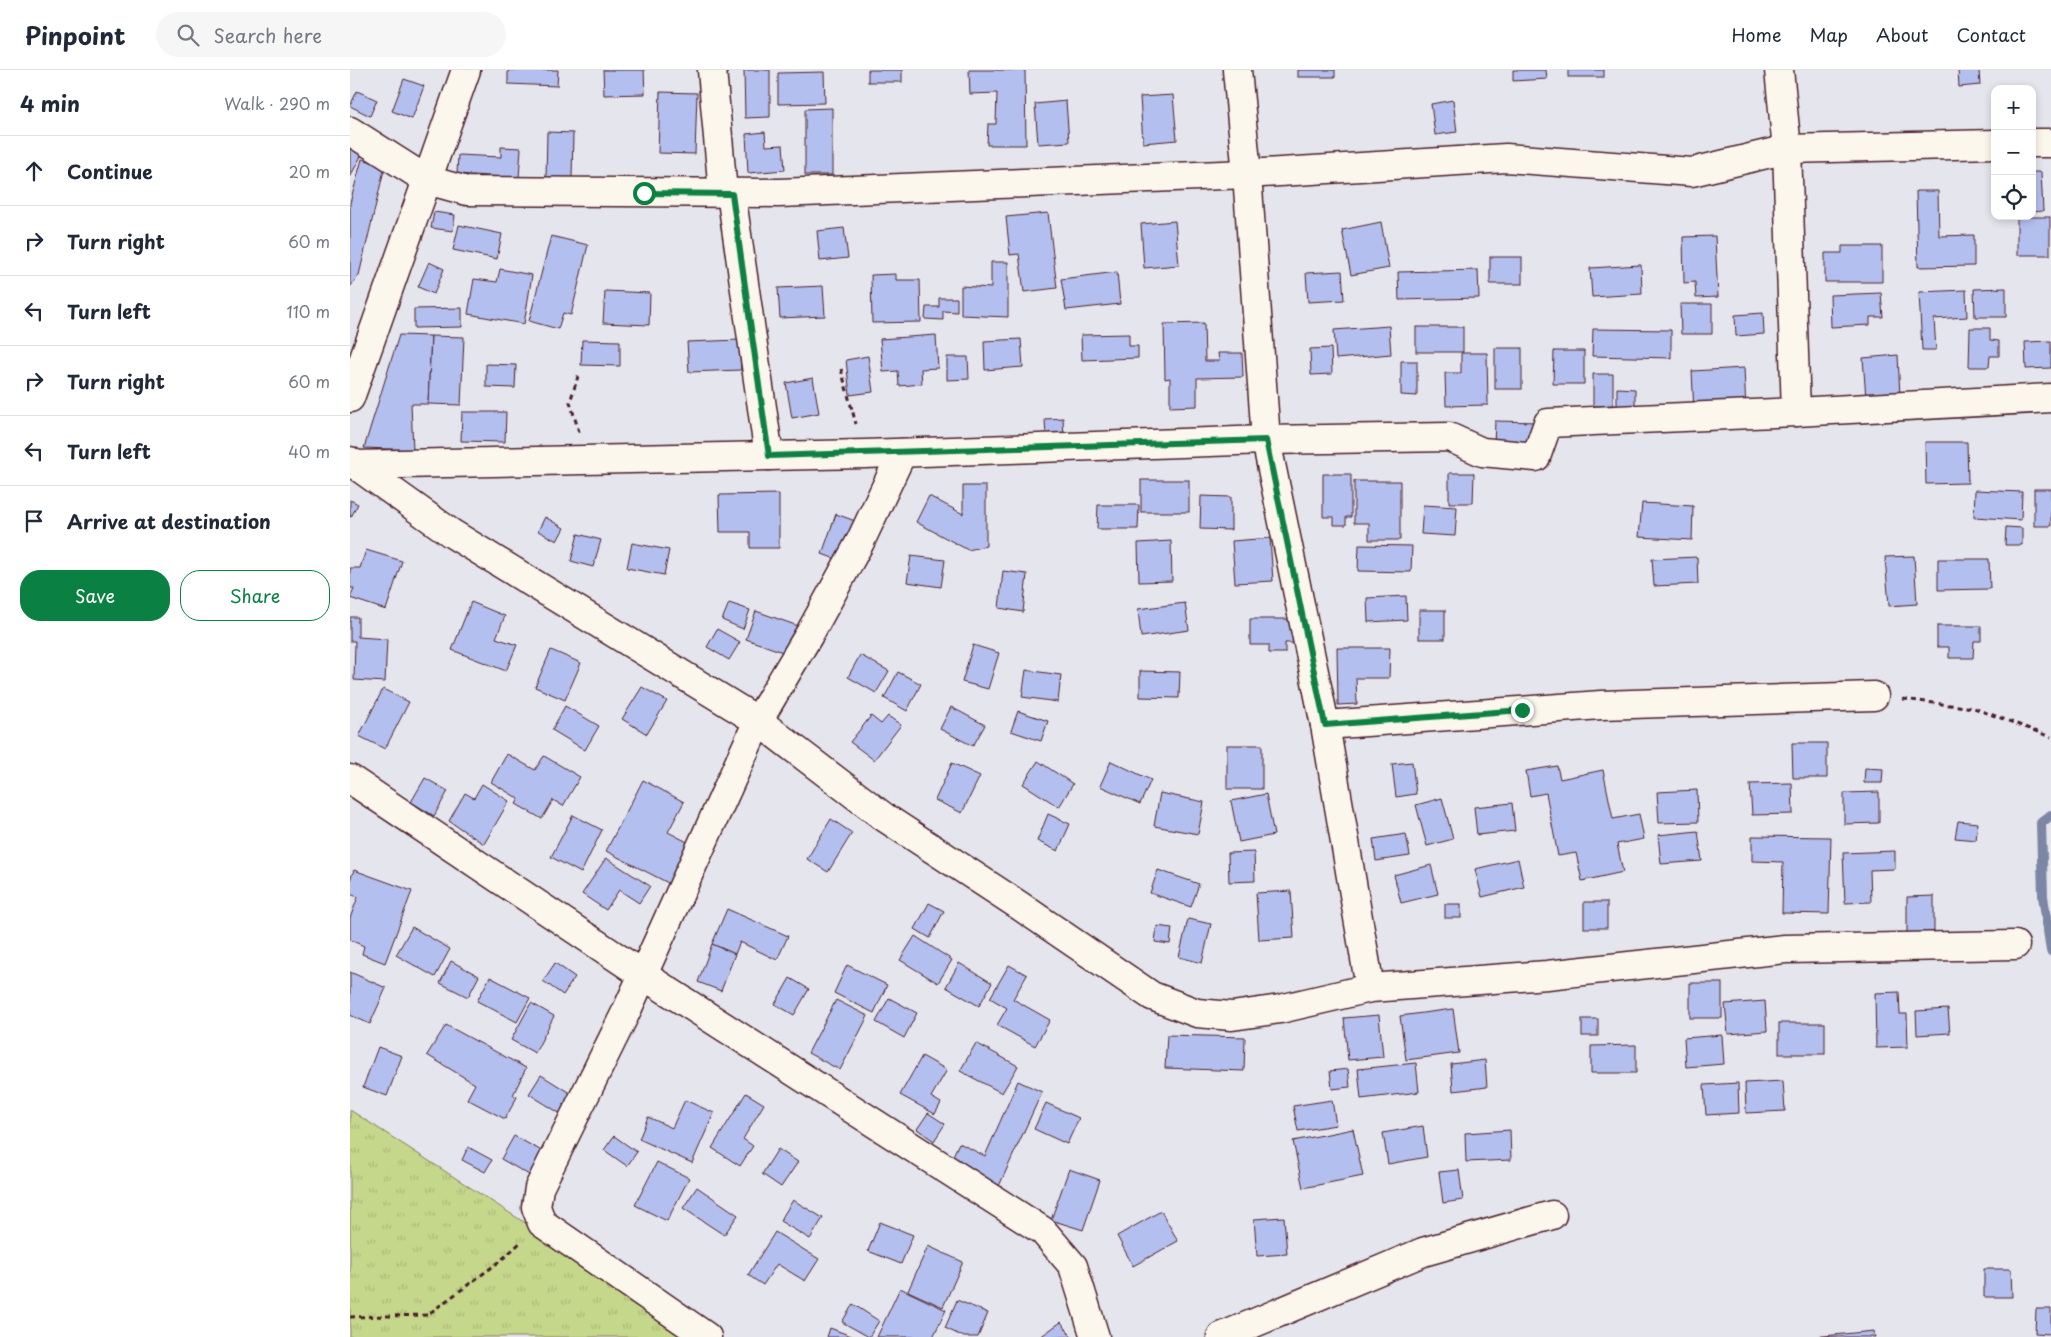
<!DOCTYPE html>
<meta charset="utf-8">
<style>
body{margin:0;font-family:"Playpen Sans",sans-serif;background:#f6f6f7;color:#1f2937}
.controls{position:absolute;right:15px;top:15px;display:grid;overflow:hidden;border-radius:10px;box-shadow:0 2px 8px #0003}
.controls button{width:45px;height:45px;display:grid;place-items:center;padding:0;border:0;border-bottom:1px solid #e0e1e3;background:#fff;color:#1f2937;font:25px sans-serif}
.stop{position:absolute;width:15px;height:15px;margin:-11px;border:4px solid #0b8043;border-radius:50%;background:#fff}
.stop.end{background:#0b8043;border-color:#fff;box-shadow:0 1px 5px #0008}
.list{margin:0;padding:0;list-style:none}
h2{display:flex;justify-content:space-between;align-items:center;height:65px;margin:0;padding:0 20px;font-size:21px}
h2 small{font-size:16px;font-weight:400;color:#747a83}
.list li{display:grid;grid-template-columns:32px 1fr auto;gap:15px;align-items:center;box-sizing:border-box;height:70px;padding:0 20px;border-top:1px solid #e0e1e3}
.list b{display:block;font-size:19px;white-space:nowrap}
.list em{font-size:16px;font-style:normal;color:#747a83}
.actions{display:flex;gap:10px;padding:15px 20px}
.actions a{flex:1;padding:11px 0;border:1px solid #0b8043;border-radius:20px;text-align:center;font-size:18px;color:#0b8043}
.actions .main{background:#0b8043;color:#fff}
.icon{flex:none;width:28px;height:28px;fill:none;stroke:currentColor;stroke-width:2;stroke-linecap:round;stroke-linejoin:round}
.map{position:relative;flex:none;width:1701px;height:1267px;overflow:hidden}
header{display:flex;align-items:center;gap:30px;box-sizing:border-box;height:70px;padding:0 25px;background:#fff;border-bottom:1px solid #e0e1e3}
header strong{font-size:24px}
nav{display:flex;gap:28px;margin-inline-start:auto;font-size:18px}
.search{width:350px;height:45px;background:#f6f6f7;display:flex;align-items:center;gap:12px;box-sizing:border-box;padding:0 18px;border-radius:28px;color:#747a83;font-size:19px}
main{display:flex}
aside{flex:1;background:#fff}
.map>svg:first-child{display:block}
.grass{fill:url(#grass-tufts);stroke:#887b5b}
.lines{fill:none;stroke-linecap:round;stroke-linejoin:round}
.stream{stroke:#7b87a5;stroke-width:10}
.building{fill:#b3bfef;stroke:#4a1f2b}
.street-casing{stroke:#4a1f2b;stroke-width:31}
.path{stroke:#4a1f2b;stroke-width:3;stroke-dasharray:5 4;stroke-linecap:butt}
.street{stroke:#fbf7ec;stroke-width:28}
.route{stroke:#0b8043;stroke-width:6}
</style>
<header>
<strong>Pinpoint</strong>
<div class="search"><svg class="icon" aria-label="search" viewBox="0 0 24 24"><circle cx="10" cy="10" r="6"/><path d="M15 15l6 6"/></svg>Search here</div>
<nav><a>Home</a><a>Map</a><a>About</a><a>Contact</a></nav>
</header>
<main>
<aside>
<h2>4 min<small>Walk · 290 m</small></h2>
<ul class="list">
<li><svg class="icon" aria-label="ahead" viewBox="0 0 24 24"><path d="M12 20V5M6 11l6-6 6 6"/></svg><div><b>Continue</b></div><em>20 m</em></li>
<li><svg class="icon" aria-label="right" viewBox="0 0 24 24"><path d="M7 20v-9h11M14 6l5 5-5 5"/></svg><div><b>Turn right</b></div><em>60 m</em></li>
<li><svg class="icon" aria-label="left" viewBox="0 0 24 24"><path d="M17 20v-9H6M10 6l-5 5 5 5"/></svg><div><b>Turn left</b></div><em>110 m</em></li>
<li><svg class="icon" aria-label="right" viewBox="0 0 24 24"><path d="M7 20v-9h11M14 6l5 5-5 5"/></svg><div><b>Turn right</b></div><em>60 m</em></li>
<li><svg class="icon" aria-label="left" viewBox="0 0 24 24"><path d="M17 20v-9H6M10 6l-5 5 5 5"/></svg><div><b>Turn left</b></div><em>40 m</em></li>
<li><svg class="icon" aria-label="arrive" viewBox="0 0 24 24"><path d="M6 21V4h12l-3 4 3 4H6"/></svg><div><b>Arrive at destination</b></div></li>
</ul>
<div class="actions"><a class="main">Save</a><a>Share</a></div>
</aside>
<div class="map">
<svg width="1701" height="1267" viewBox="0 0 1701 1267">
<defs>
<pattern id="grass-tufts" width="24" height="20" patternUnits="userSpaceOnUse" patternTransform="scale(1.25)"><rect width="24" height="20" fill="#c5d78b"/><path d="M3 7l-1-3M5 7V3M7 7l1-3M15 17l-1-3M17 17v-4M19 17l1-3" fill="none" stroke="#abb878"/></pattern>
</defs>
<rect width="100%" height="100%" fill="#e5e6ed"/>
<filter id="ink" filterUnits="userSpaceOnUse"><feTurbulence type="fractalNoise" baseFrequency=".02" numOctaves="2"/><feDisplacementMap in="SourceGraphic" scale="10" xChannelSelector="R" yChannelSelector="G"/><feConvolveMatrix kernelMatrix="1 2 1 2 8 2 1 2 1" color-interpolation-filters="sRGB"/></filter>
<g filter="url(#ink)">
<path class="grass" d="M0 1040 352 1267H0Z"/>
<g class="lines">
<path class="stream" d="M1701 745 1691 753 1693 826 1701 881"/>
</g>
<g class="building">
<path d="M158 0H208L207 16 158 14Z"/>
<path d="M253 0H294L295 24 254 25Z"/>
<path d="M394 0H420V47L395 48Z"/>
<rect x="518" y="0" width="34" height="12"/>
<path d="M619 0H675L676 75H637L638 54H646L647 23 620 24Z"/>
<rect x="948" y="0" width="37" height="7"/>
<path d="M1163 0H1196L1197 9 1163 11Z"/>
<rect x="1218" y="0" width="36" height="7"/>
<path d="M1608 0H1629L1630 15 1609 17Z"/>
<path d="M474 2 475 33 428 34V3Z"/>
<path d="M54 9 74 16 62 49 42 41Z"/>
<path d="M7 21 27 30 20 46 0 36Z"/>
<path d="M310 22 347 23 345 84 308 83Z"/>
<path d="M823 25 827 70 793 73 790 27Z"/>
<path d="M1103 30 1107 62 1085 65 1081 34Z"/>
<path d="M716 31 719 72 688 74 685 34Z"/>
<path d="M482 38V105H455V39Z"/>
<path d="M197 62 223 63 222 108H196Z"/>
<path d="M415 62 416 76 433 75 435 100 398 103 396 64Z"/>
<path d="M151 77 171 78 169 108 107 104 108 85 151 87Z"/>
<path d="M0 78 12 84 0 107Z"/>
<path d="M12 89 35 96 9 205 0 217V133Z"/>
<path d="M1682 102H1691L1693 141 1682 142Z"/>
<path d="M1566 121H1588L1589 166 1624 165V196L1568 197Z"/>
<path d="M84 142 105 145 103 161 81 158Z"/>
<path d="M698 143 707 218 674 222 669 184 660 185 656 147Z"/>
<rect x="1667" y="147" width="33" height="38"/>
<path d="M825 151 829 195 794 198 791 154Z"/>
<path d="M1031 152 1039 198 1001 205 992 160Z"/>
<path d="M109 155 152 164 147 189 103 180Z"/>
<path d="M494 158 498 188 470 191 467 161Z"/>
<path d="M201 166 238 175 221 245 213 243 208 259 179 251Z"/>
<path d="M1365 166 1368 227 1346 228 1345 212 1334 213 1333 167Z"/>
<path d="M1492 176H1532V212H1475V183H1492Z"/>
<rect x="1140" y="187" width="32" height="27"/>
<path d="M79 192 94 199 84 224 68 217Z"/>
<path d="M641 192H658V247L611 245V216L641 218Z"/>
<path d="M1291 195 1292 224 1242 227 1240 198Z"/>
<path d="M150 199 182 205 174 254 118 244 124 209 147 212Z"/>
<path d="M1128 200 1129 228 1049 230 1048 202Z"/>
<path d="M992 201 994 230 958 232 956 203Z"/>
<path d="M767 202 770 234 716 240 711 209Z"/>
<path d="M546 204V210H570L571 252 522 253 521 205Z"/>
<path d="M473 216 475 246 430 248 428 218Z"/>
<path d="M1656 218V247H1625L1624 219Z"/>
<path d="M1616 220 1617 247 1584 249 1586 280H1572L1569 222Z"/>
<path d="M255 221 300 223 299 255 253 253Z"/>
<path d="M1531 223 1533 247H1520V255L1481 257 1480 225Z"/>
<path d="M589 228H607V242L593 241V250L575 249 576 237H589Z"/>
<path d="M1330 234H1362V264H1331Z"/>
<path d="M112 238V257L64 258V239Z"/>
<path d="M1413 243 1414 264 1386 266 1385 245Z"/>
<path d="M854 253 855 291H869L868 283H892L893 307 847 308V336L820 337V308L815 309 814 254Z"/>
<path d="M1039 256 1041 284 986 289 984 260Z"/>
<rect x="1066" y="257" width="47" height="25"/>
<path d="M1620 258H1640V270L1649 271V286H1640L1639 297H1619Z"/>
<path d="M1243 259 1321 260V288L1242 286Z"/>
<path d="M779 264V276H788V288L732 290 731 265Z"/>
<path d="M49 265 81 266 78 334H61L63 380 14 378Z"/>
<path d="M586 265 588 298 571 299 572 314 549 316 548 301 533 302 530 269Z"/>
<path d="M81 266 114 267 111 335 78 334Z"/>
<path d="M671 269 673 297 635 300 634 271Z"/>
<path d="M232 270 270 271V296L231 295Z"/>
<path d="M389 270 391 300 339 302 337 272Z"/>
<path d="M1701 271V298L1676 299 1675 272Z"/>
<path d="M981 278 982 304 961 305 960 279Z"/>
<rect x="1145" y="278" width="27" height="41"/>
<path d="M1204 281H1234V314H1203Z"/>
<path d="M1111 283H1137L1138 335 1096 336 1095 303H1111Z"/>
<path d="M1548 285 1550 327 1516 329 1513 288Z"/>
<path d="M518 286 523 322 500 325 496 290Z"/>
<path d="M597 287H618L619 309 597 310Z"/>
<path d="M1051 291H1067V326L1051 325Z"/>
<path d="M136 294 166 295 165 318 136 317Z"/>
<path d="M1394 298 1396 340 1344 343 1342 301Z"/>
<path d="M1243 304H1263V335L1243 336Z"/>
<path d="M463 308 469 343 442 348 436 313Z"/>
<path d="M1267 318 1285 319V340L1267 339Z"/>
<path d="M112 342H156L155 372 111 371Z"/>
<path d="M713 348 714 368 696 369 695 349Z"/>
<path d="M1145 351 1188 352V375H1144Z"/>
<path d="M1575 372H1617L1618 413 1576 414Z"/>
<path d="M1099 403H1124L1123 433H1099Z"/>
<path d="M973 404H1001V447H996V455H984V447H973Z"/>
<rect x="791" y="410" width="48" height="32"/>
<path d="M1004 411H1050V470H1019V453H1004Z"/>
<path d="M613 416H636V476L618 480 566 452 579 426 613 444Z"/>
<rect x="1684" y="419" width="17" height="37"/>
<path d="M1625 420 1672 422 1671 450 1624 447Z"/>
<path d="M429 424V478H400V462H370L369 425Z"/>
<path d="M851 426 881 427V460L850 459Z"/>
<path d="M0 430 8 434 1 447H0Z"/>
<path d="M1292 433 1343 436 1342 470 1289 467Z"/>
<path d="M748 435H789L788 459H747Z"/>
<path d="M1073 435 1107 437 1105 466 1071 464Z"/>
<path d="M486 444 508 452 494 492 472 484Z"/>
<path d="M195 447 214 458 207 471 188 461Z"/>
<path d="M1656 457 1672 458V475H1655Z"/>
<path d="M228 464 251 470 243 497 221 491Z"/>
<path d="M920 468 923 511 885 513 882 471Z"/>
<path d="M821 471 822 511 789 512 788 473Z"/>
<path d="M282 473 319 480 314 505 277 498Z"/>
<path d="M1009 475 1062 476 1061 502 1008 501Z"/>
<path d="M16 480 52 491 36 540 0 528 4 518H0V498H10Z"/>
<path d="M561 486 595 490 591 517 557 512Z"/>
<path d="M1564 486 1567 534 1539 536 1535 487Z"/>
<path d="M1347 487 1348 514 1304 516 1302 489Z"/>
<path d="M1588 489H1639L1640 519 1588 520Z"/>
<path d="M653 501 677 504 673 542 649 538Z"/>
<path d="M1056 526 1057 550 1018 552 1017 528Z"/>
<path d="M121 532 155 546 146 568 167 575 156 601 102 580Z"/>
<path d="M379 533 400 540 393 559 372 550Z"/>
<path d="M835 533 839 560 791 567 788 539Z"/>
<rect x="1069" y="540" width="26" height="29"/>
<path d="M406 541 451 557 441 585 396 569Z"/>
<path d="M0 547H8V567L37 569 35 612 4 610 5 571H0Z"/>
<path d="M900 549H943V573H935V583H919V575H900Z"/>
<path d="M1587 556H1631V571H1624L1623 588H1599V577H1587Z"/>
<path d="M367 559 390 572 379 590 357 577Z"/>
<path d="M623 575 649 583 638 619 612 612Z"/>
<path d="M987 578H1040L1039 608H1006L1007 634 988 635Z"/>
<path d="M201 580 231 593 215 630 185 617Z"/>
<path d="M510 585 539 601 526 623 498 607Z"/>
<path d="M676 600 711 605 708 632 672 627Z"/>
<path d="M790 601 830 602 829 628 790 627Z"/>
<path d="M548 602 571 614 557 641 534 628Z"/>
<path d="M292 617 317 631 297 664 272 649Z"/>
<path d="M33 619 59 632 35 679 9 666Z"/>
<path d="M215 636 249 656 235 680 202 660Z"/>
<path d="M601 637 635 655 623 676 590 659Z"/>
<path d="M668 641 698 651 691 671 661 661Z"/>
<path d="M521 646 531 654 538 646 551 655 524 690 500 672Z"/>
<path d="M1442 673H1477V708H1443Z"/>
<rect x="877" y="675" width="35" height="44"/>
<path d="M157 684 185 700 194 686 230 707 213 736 203 730 192 749 166 734 169 729 141 712Z"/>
<path d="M688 691 723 714 709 737 673 714Z"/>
<path d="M761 691 801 710 790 734 750 716Z"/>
<path d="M1062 692 1066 724 1046 727 1042 694Z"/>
<path d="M602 693 630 706 612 743 585 730Z"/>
<path d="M1207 696 1210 709 1253 700 1263 749 1289 744 1294 769 1267 774 1273 802 1232 811 1226 783 1208 786 1196 723 1180 726 1176 701Z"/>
<path d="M1515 698 1533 699 1532 713H1514Z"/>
<path d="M75 708 98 721 84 746 61 732Z"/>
<path d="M293 710 334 732 318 762 345 776 324 816 256 781Z"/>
<path d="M1442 713 1443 744 1402 745 1400 714Z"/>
<path d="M132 714 159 731 134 774 99 751 115 723 124 728Z"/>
<path d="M1347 720 1348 752 1309 753 1307 722Z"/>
<path d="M1529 722V753L1494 754V723Z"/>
<path d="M810 723 854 732 848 764 804 756Z"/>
<path d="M916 724 924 765 889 772 881 731Z"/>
<path d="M1092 728 1103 769 1077 776 1066 735Z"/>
<path d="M1162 733 1165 761 1127 765 1124 737Z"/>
<path d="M698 744 720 754 708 781 687 771Z"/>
<path d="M223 745 252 760 231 803 201 787Z"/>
<path d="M481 749 502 763 478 802 457 789Z"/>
<path d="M1608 751 1628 753 1626 770 1605 768Z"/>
<path d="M1348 761 1352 791 1311 794 1308 765Z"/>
<path d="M1056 764 1060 786 1026 791 1023 769Z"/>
<path d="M1402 766 1481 767 1479 844 1432 843 1433 792 1402 791Z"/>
<path d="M1545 781V799L1520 800 1521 832 1495 833 1493 783Z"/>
<path d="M904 782 905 811 879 812 878 783Z"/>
<path d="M256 788 300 816 289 833 269 820 256 840 232 824Z"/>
<path d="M1168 789 1174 817 1132 827 1125 799Z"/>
<path d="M1081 795 1088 824 1051 833 1044 805Z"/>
<path d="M4 800 62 821 35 893 12 884 14 876 0 870V848L8 827 0 824V810Z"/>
<path d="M808 800 849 814 841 837 800 823Z"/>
<path d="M941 821 944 868 909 870 906 823Z"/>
<path d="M1584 826V867H1557V827Z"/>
<rect x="1234" y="832" width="23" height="26"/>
<path d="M579 833 594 841 580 868 565 859Z"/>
<rect x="1095" y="834" width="16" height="14"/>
<path d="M377 839 438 866 427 890 390 872 385 884 362 874Z"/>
<path d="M838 849 861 854 852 893 829 887Z"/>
<path d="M807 856 822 858 820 874 805 872Z"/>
<path d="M62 857 100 879 85 907 46 885Z"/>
<path d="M565 866 602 890 588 913 550 890Z"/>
<path d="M362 874 385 884 371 921 348 912Z"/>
<path d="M101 891 129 906 118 927 90 913Z"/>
<path d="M205 893 225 907 213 925 193 911Z"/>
<path d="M609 893 642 913 629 936 596 917Z"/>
<path d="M497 895 537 915 524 943 484 923Z"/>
<path d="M659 895 677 905 663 929 700 950 685 976 647 955 657 938 640 928Z"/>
<path d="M0 902 36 918 20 954 0 945Z"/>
<path d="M140 907 180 928 167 952 127 931Z"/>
<path d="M440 908 459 919 444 945 425 934Z"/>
<rect x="1340" y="913" width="32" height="35"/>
<path d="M1549 922 1550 944H1557L1558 977 1526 978 1525 923Z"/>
<path d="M539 928 567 943 554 968 526 952Z"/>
<path d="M486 930 518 946 490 1000 458 983Z"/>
<path d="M1415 931 1417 961 1378 964 1375 934Z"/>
<path d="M181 933 204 946 185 983 161 970Z"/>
<path d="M1103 939 1109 983 1056 990 1050 946Z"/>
<path d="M1598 939 1600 963 1567 965 1566 941Z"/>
<path d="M1029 945 1033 987 998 990 994 948Z"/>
<rect x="1232" y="949" width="16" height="17"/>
<rect x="1429" y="953" width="46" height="31"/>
<path d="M96 955 176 998 163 1025 167 1027 155 1049 117 1029 125 1014 77 985Z"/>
<path d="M817 965 895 967 894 1001 815 998Z"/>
<path d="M1372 965 1374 994 1336 997 1334 968Z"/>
<path d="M626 973 668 996 652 1023 610 1001Z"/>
<path d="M1286 975V1003H1241V976Z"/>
<path d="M28 977 52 986 37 1026 13 1017Z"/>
<path d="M572 986 597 1000 581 1027 591 1033 585 1044 550 1025Z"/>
<path d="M1135 990 1137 1017 1103 1021 1101 994Z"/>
<path d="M1066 993 1069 1022 1011 1029 1008 999Z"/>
<path d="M998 999 1000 1017 982 1019 980 1001Z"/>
<path d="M191 1005 231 1030 219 1049 179 1024Z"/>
<path d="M668 1011 692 1022 649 1116 599 1094 609 1073 635 1086Z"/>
<path d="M1433 1011 1435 1041 1396 1043 1395 1013Z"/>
<path d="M1388 1013 1389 1043 1356 1045 1354 1015Z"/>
<path d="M396 1023 414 1034 393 1069 403 1076 390 1096 362 1078Z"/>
<path d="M335 1030 364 1043 342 1093 289 1069 298 1047 322 1058Z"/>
<path d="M982 1030 986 1055 948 1061 943 1036Z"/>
<path d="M696 1033 729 1048 717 1074 684 1059Z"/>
<path d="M578 1043 595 1054 584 1071 567 1059Z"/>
<path d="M1073 1056 1077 1087 1038 1094 1033 1063Z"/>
<path d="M1003 1059 1013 1106 953 1118 943 1071Z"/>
<path d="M1160 1060 1161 1090 1116 1092 1115 1063Z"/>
<path d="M164 1066 201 1086 188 1110 151 1089Z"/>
<path d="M264 1066 287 1082 277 1096 254 1080Z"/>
<path d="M118 1077 142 1090 135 1102 112 1090Z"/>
<path d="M428 1079 448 1092 431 1117 412 1104Z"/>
<path d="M307 1092 339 1108 317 1151 285 1135Z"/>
<path d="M719 1099 750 1110 733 1160 701 1150Z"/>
<path d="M1109 1100 1113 1130 1093 1133 1089 1102Z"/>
<path d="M347 1117 388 1145 374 1165 333 1138Z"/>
<path d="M443 1130 473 1148 460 1169 430 1151Z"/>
<path d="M811 1141 828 1171 783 1196 767 1166Z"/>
<path d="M934 1147 937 1184 907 1186 904 1149Z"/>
<path d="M530 1152 563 1165 551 1194 518 1181Z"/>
<path d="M425 1162 469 1189 455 1211 427 1194 413 1215 398 1205Z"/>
<path d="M578 1176 613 1192 593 1237 558 1221Z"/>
<path d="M1634 1199H1661L1662 1227H1634Z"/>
<path d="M550 1218 596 1240 583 1267H527Z"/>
<path d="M607 1230 638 1243 628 1267H614L595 1258Z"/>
<path d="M503 1234 529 1251 519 1267 492 1252Z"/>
<path d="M1686 1239H1701V1264L1685 1263Z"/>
<path d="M711 1252 722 1267H690Z"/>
<path d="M480 1258 504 1267H477Z"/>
<path d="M1524 1261 1525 1267H1463Z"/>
</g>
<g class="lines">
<defs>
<g id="street">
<path d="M362 0 373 123"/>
<path d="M887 0 897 104 916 370 975 655 1020 918"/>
<path d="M1429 0 1437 79 1446 342"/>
<path d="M0 61 77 110 117 121 429 123 897 104 1156 88 1342 102 1437 79 1645 74"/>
<path d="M1682 73H1701"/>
<path d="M381 123 419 386"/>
<path d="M0 328 116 0"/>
<path d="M0 391 101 463 408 651 534 747 667 834 802 926 847 943 882 946 930 939 1020 918 1197 905 1435 879 1665 875"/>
<path d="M4 395 515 384 916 370 1099 367 1132 382 1186 387 1198 353 1446 342 1701 328"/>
<path d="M975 655 1251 635 1524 626"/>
<path d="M0 709 293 905 693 1161 723 1196 745 1267"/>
<path d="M357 1267 192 1153 186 1137 189 1118 276 942 408 651 460 563 510 472 552 383"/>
<path d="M871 1267 1073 1182 1202 1145"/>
</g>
</defs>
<use href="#street" class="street-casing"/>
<g class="path">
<path d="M491 299 506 354"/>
<path d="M229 362 220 332 229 303"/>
<path d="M1553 629 1624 638 1701 667"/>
<path d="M0 1247 77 1245 149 1192 171 1172"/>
</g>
<use href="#street" class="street"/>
</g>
</g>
<g class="lines" filter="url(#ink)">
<path class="route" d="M294 123 382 124 419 386 916 370 975 655 1172 640"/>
</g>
</svg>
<div class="controls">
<button>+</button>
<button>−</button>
<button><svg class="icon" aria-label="locate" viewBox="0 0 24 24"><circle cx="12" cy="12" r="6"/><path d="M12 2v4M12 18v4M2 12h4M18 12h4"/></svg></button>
</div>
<div class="stop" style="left:294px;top:123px"></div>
<div class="stop end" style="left:1172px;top:640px"></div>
</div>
</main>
